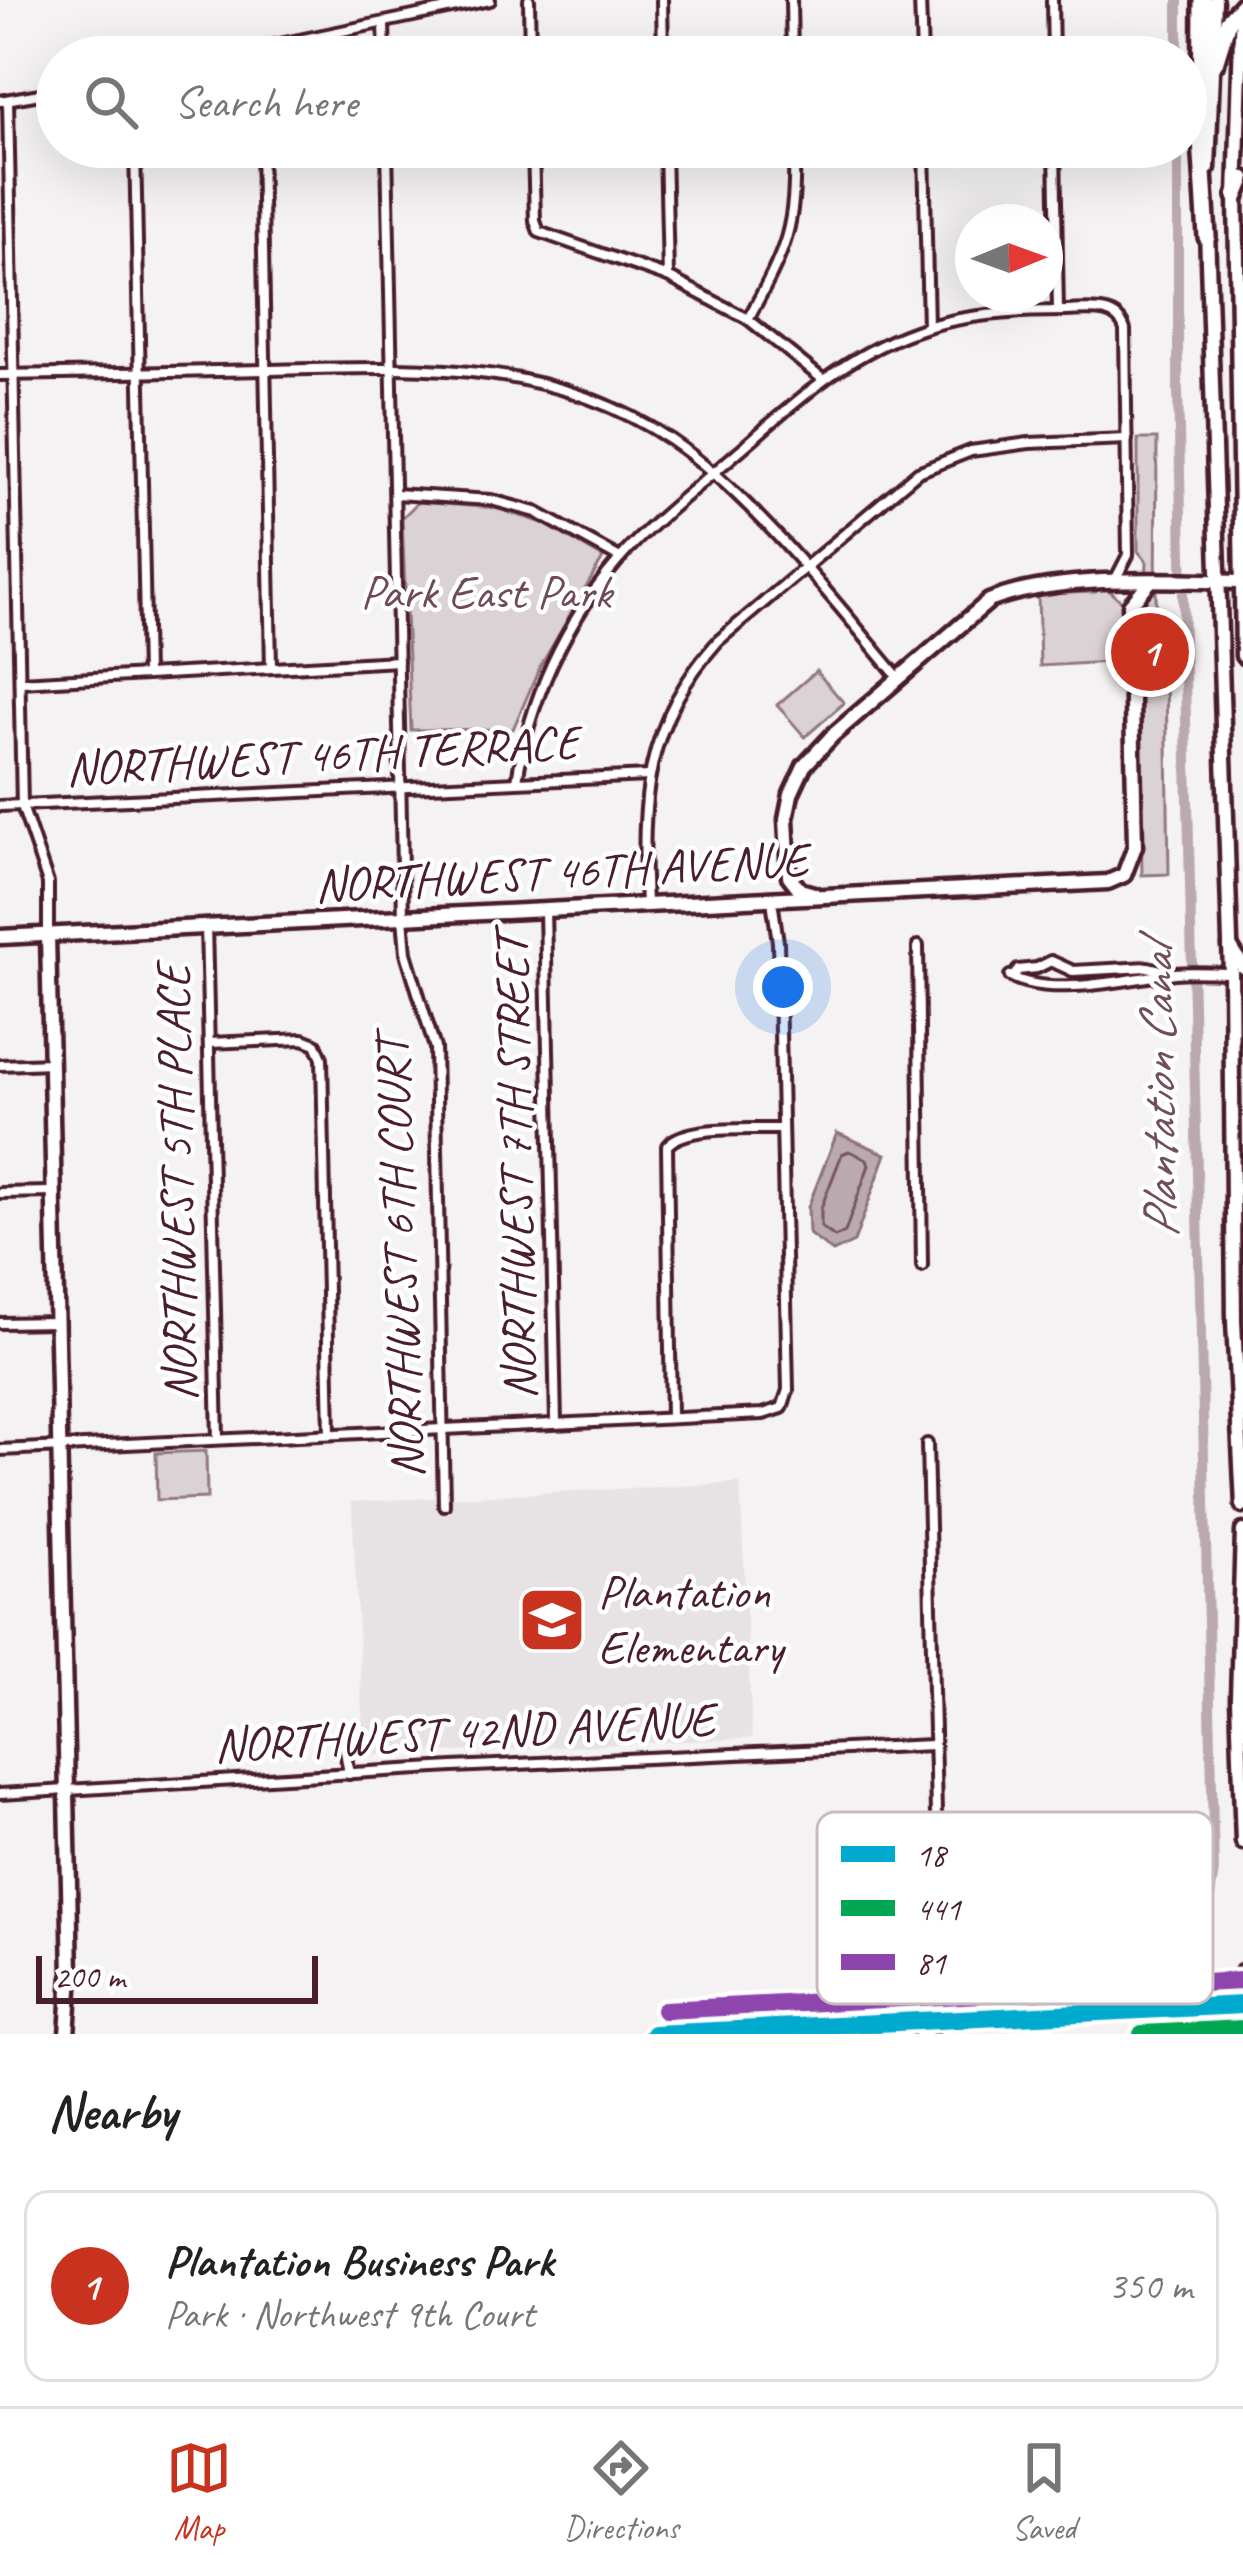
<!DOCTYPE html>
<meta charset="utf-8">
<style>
body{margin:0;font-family:Caveat,sans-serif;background:#f2f2f2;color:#222}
.compass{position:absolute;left:955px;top:204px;width:108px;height:108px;border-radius:50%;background:#fff;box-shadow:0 12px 48px #0002;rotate:89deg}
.scale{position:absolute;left:36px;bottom:30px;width:282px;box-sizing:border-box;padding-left:12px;border:6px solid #4a1f2b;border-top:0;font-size:33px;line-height:42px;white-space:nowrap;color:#4a1f2b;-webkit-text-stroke:9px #fff;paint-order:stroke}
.you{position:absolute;left:783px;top:987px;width:42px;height:42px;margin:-30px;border:9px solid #fff;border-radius:50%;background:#1a73e8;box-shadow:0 0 0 18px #1a73e833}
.badge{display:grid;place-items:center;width:78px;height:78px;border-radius:50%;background:#c8321e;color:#fff;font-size:39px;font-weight:700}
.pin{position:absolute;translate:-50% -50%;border:6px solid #fff;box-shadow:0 3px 12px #0006}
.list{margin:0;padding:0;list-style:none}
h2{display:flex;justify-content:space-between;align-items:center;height:156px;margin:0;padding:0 48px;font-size:51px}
h2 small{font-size:39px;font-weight:400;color:#767676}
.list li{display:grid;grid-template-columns:78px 1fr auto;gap:36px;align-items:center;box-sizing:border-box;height:192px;margin:0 24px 24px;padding:0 24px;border:3px solid #e0e0e0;border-radius:24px}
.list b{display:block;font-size:45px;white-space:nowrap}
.list p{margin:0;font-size:39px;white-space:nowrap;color:#767676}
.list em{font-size:39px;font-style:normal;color:#767676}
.icon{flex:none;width:66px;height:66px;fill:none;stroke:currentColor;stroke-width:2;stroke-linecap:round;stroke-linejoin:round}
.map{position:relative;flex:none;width:1243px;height:2034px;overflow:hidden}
.search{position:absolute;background:#fff;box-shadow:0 12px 48px #0002;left:36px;right:36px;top:36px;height:132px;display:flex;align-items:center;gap:30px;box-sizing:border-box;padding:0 42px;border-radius:66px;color:#767676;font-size:45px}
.sheet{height:372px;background:#fff}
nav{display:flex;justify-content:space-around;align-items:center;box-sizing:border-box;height:168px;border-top:3px solid #e0e0e0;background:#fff;font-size:33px;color:#767676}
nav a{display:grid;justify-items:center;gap:6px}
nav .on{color:#c8321e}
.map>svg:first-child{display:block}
.built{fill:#e7e2e3}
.green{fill:#dbd2d5;stroke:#927880;stroke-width:3}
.water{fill:#baa9ae;stroke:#8d727a;stroke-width:3}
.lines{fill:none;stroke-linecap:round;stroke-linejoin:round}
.shore{stroke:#77565f;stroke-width:3}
.canal{stroke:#baa9ae;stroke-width:10}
.street-casing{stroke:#4a1f2b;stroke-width:16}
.secondary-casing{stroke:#4a1f2b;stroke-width:21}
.primary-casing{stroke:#4a1f2b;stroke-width:21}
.highway-casing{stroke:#4a1f2b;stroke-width:24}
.street{stroke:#fff;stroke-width:8}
.secondary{stroke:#fff;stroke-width:12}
.primary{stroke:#fff;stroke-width:12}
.highway{stroke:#fff;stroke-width:15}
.bus-1-casing{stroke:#fff;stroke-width:27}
.bus-2-casing{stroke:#fff;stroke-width:27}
.bus-3-casing{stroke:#fff;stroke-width:27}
.bus-1{stroke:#00a9ce;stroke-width:18}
.bus-2{stroke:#00a651;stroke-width:18}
.bus-3{stroke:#8e44ad;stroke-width:18}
.labels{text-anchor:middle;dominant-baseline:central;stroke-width:9;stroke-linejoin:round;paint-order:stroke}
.park-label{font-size:48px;fill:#6e4c56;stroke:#fff}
.street-label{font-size:48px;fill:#4a1f2b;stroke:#fff}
.poi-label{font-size:48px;fill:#4a1f2b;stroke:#fff;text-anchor:start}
.water-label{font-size:51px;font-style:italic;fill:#714f59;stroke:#fff}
.key{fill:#fff;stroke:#c9bcbf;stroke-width:3}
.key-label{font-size:33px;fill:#4a1f2b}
</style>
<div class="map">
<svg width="1243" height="2034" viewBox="0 0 1243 2034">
<rect width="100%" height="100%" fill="#f4f2f2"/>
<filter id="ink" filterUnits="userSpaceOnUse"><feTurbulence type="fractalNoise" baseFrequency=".00833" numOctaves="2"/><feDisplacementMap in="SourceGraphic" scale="24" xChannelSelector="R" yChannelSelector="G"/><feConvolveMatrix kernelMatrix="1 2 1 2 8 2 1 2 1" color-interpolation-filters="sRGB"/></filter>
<g filter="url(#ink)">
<path class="built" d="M740 1483 752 1738 364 1756 352 1502Z"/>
<g class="green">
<path d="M1138 439H1157L1156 611 1166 678 1169 874 1142 875 1138 625 1145 607 1147 562 1138 551Z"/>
<path d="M418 502 495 508 543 523 603 558 540 667 513 729 411 730 402 518Z"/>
<path d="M1102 584 1125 604 1126 661 1040 666 1038 594 1096 592Z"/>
<path d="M816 671 844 703 805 737 777 705Z"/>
<path d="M206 1451 207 1498 157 1500 156 1453Z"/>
</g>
<path class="water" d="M837 1133 886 1154 854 1242 833 1252 809 1234 808 1207Z"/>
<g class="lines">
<path class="shore" d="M849 1151 867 1159 869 1165 845 1232 835 1237 821 1227V1208L842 1154Z"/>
<g class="canal">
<path d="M1178 0V57"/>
<path d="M1178 147V391L1214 1871 1198 1975 1199 2034"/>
</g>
<defs>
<g id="street">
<path d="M529 0 530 57"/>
<path d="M662 0 663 57"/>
<path d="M791 0 792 57"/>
<path d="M920 0 922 57"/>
<path d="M1052 0 1053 57"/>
<path d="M384 24 385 57"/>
<path d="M218 57 490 0"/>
<path d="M0 101 57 91"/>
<path d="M8 101 22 806 48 883V933"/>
<path d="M135 147 146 675"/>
<path d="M261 147 271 668"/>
<path d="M387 147 403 917 406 953 435 1048 444 1505"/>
<path d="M533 147 535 221 539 232 668 277 748 319 821 378"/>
<path d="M665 147 668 277"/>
<path d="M924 147 928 327"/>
<path d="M1055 147 1058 311"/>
<path d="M748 319C787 248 796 229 794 147"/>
<path d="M0 375C88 374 177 372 265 370 408 367 546 356 671 440 754 497 833 600 898 677"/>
<path d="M395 494 491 500 536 512 620 558"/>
<path d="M20 682 398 661"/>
<path d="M517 781C529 701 564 624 618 561 652 521 699 486 739 451 800 398 848 352 927 327 969 314 1019 311 1063 311 1086 311 1117 304 1125 330L1128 555 1114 582"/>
<path d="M0 806 648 776"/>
<path d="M646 904C641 799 644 724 718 641L918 472 971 451 1029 443 1127 439"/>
<path d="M545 910 556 1423"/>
<path d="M206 925 218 1439"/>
<path d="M918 946 922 1266"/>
<path d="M1010 976C1049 998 1128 979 1174 973 1192 971 1212 973 1231 973"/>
<path d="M1014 976 1018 970 1037 968 1051 961 1073 971 1148 967 1173 973"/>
<path d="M209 1043 303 1039 316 1044 322 1058 330 1434"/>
<path d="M0 1065 51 1063"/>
<path d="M0 1193 52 1192"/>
<path d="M0 1323 56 1322"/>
<path d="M671 1417 667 1146C684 1124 753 1130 781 1129"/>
<path d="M927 1444 941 2019"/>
<path d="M0 1450 763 1414 782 1408 788 1390 778 942 772 900"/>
<path d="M344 1744 349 1774"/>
<path d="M0 1794 453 1767 932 1745"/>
</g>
<g id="secondary">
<path d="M814 894 800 890 789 876 786 819 791 794 804 766 833 735 989 601C1057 574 1169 580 1243 582"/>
<path d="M48 935 71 1975 67 2034"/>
<path d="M0 937 1108 882 1124 875 1135 846 1130 605 1149 583"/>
</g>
<g id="primary">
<path d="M1242 4 1236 196 1243 656"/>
<path d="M1208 168 1215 0"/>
<path d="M1207 230 1231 973 1234 1321 1243 1506"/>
<path d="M1230 946 1243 967"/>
<path d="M1243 1531 1238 1698 1243 1842"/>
<path d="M1217 2006 1235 1988 1243 1972"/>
<path d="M654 2034 1243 2005"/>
<path d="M921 2034 941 2020"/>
</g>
<g id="highway">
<path d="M1202 0 1201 139 1207 237"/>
<path d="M1215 63 1228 21 1243 5"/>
<path d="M1236 196 1243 179"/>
</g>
</defs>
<use href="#street" class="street-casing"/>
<use href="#secondary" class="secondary-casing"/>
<use href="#primary" class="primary-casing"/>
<use href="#highway" class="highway-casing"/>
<use href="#street" class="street"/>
<use href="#secondary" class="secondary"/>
<use href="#primary" class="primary"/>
<use href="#highway" class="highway"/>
<defs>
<path id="bus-1" d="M654 2034 1243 2005"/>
<path id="bus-2" d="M1142 2034 1243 2029"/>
<path id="bus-3" d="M664 2010 1242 1981"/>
</defs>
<use href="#bus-1" class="bus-1-casing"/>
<use href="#bus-2" class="bus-2-casing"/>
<use href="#bus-3" class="bus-3-casing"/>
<use href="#bus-1" class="bus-1"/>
<use href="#bus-2" class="bus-2"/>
<use href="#bus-3" class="bus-3"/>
</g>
</g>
<defs>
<symbol id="school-square" viewBox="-11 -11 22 22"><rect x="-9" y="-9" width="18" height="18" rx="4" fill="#c8321e" stroke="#fff"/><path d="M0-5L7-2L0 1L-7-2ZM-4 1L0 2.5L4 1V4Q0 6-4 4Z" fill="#fff"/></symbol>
</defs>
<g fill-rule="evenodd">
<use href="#school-square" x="514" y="1582" width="76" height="76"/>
</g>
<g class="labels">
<g class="park-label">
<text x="486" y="592">Park East Park</text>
</g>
<g class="street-label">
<text transform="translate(322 755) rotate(-3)">NORTHWEST 46TH TERRACE</text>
<text transform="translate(561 872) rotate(-3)">NORTHWEST 46TH AVENUE</text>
<text transform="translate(515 1167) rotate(-91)">NORTHWEST 7TH STREET</text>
<text transform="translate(176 1183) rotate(-91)">NORTHWEST 5TH PLACE</text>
<text transform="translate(399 1258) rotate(-92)">NORTHWEST 6TH COURT</text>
<text transform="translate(464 1732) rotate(-3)">NORTHWEST 42ND AVENUE</text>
</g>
<g class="poi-label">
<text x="598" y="1592">Plantation<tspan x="598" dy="55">Elementary</tspan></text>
</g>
<g class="water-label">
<text transform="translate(1158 1092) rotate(-91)">Plantation Canal</text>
</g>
</g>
<rect x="817" y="1812" width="396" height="192" rx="18" class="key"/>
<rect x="841" y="1846" width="54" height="16" fill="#00a9ce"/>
<rect x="841" y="1900" width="54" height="16" fill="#00a651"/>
<rect x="841" y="1954" width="54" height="16" fill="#8e44ad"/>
<g class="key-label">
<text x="916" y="1866">18</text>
<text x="916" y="1920">441</text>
<text x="916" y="1974">81</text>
</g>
</svg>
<svg class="compass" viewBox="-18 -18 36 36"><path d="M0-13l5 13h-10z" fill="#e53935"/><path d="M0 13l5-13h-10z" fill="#767676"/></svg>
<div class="scale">200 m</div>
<div class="you"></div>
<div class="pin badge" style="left:1150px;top:652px">1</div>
<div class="search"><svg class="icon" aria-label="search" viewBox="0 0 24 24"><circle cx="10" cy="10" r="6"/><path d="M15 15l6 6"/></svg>Search here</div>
</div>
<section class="sheet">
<h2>Nearby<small></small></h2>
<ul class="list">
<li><span class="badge">1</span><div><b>Plantation Business Park</b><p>Park · Northwest 9th Court</p></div><em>350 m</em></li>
</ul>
</section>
<nav>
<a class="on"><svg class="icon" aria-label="map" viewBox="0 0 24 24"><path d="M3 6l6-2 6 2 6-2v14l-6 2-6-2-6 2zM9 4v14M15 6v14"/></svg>Map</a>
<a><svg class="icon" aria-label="directions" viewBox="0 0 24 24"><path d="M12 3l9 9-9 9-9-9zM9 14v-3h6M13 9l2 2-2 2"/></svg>Directions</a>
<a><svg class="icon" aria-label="saved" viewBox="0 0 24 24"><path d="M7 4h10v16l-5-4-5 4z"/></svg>Saved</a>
</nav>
